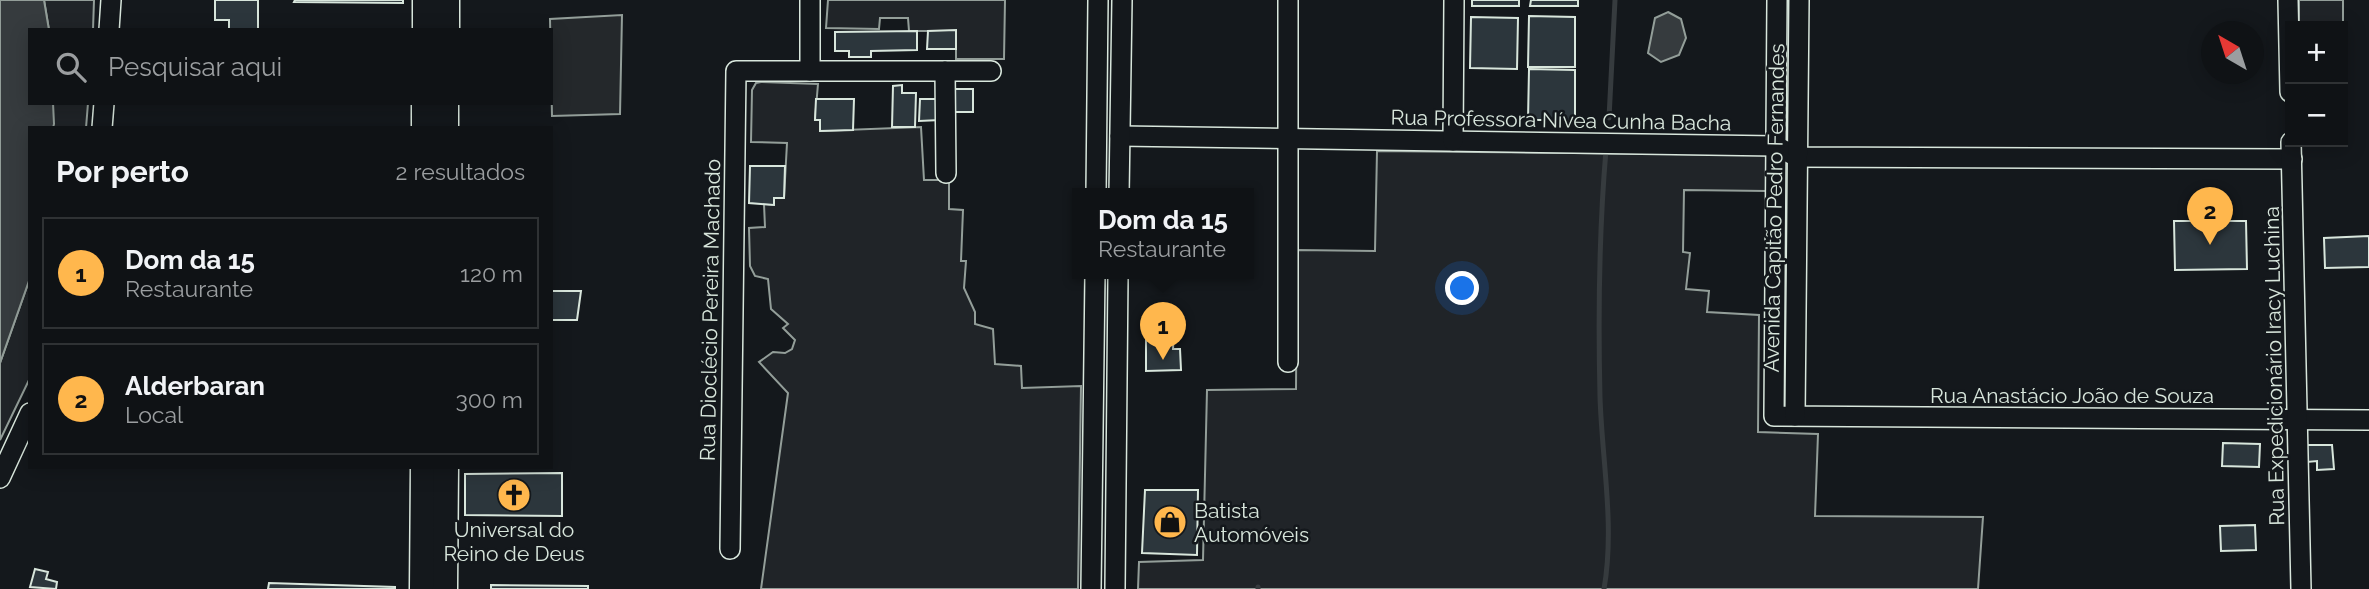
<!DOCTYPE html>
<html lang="pt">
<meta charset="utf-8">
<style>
body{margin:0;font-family:Raleway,sans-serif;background:#1d2022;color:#f1f3f6}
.controls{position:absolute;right:21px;top:21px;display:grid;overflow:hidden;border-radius:0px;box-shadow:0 4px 18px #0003}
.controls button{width:63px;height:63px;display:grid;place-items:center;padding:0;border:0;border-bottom:2px solid #2f3234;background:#0f1215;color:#f1f3f6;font:35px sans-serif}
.compass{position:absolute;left:2201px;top:21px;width:63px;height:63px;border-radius:50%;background:#0f1215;box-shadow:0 4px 18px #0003;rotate:321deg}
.you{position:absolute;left:1463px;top:289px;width:24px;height:24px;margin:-18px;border:5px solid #fff;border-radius:50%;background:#1a73e8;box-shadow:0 0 0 10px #1a73e833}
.badge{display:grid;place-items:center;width:46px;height:46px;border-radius:50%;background:#ffb74d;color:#111;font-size:23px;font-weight:700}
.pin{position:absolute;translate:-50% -58px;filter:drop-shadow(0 2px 4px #0008)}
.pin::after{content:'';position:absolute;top:37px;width:24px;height:21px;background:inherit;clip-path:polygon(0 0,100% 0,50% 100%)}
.popup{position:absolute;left:1072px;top:188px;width:182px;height:91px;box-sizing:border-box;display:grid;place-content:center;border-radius:0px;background:#0f1215;filter:drop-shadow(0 2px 5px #0005);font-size:23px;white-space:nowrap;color:#9b9ea0}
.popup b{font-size:26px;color:#f1f3f6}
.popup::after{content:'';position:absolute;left:50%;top:100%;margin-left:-14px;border:14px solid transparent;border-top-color:#0f1215}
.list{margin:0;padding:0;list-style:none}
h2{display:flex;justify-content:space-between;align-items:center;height:91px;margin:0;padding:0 28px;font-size:30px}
h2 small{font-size:23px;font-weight:400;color:#9b9ea0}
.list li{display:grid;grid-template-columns:46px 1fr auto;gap:21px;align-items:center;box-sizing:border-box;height:112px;margin:0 14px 14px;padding:0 14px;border:2px solid #2f3234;border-radius:0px}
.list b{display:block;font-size:26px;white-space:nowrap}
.list p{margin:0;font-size:23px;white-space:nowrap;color:#9b9ea0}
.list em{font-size:23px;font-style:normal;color:#9b9ea0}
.icon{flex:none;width:38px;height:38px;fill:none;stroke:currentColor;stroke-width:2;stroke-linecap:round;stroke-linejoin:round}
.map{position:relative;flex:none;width:2369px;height:589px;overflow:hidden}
.search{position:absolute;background:#0f1215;box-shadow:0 4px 18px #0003;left:28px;top:28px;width:525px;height:77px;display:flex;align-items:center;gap:18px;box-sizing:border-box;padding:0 24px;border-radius:0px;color:#9b9ea0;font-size:26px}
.panel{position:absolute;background:#0f1215;box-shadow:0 4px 18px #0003;left:28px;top:126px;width:525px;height:343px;border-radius:0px}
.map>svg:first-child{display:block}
.green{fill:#202428;stroke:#939e99;stroke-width:2}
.parking{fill:#24282b;stroke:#939e99;stroke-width:2}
.water{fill:#363b3e;stroke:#939e99;stroke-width:2}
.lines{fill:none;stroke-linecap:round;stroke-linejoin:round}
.stream{stroke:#363b3e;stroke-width:5}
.building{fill:#2c363c;stroke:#d8e6dc;stroke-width:2}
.minor-casing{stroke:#d8e6dc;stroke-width:22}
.major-casing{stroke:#d8e6dc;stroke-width:27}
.minor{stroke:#14181c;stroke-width:19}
.major{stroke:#14181c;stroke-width:24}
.labels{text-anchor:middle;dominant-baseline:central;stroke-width:5;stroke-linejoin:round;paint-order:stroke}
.street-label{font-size:21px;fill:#d8e6dc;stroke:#14181c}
.poi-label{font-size:21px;fill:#d8e6dc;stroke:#14181c;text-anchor:start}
</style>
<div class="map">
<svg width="2369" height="589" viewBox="0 0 2369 589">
<rect width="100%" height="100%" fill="#14181c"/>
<g class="green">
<path d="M44 0H94L93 30H49Z"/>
<path d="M828 0H1005L1004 59H956V31H909L908 18H880L879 29 826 28Z"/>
<path d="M2299 0H2343V55V26H2299Z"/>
<path d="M761 82 818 84 815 119 820 120V131L921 127 924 180H949V209L963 210 961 261H966L964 288 975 312V324L993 329 995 364 1021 366 1022 388 1081 386 1078 589H761L788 393 759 362 773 352 785 353 792 349 795 340 783 328 788 324 771 309 768 279 755 276 750 266 749 228 765 227 764 204 773 205 774 198H784L787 143 751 142 752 90 756 83Z"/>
<path d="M53 103H88L86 128H53Z"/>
<path d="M1377 151 1767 155V191L1684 190 1683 252 1690 253 1686 289 1709 291 1707 312 1759 315 1758 432 1818 434 1815 516 1983 517 1978 589H1138L1139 562 1203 560 1207 390 1296 389 1297 250 1375 251Z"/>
<path d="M30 278V378L0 440V363Z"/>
</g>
<path class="parking" d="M622 15 620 114 552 116 550 19Z"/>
<g class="water">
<path d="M0 0H44L49 30H30V103H53L54 124 53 128H30V278L0 363Z"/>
<path d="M1668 12 1681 19 1686 38 1679 55 1661 62 1648 53 1655 18Z"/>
</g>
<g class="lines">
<g class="stream">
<path d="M1609 118 1615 0"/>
<path d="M1258 587V589"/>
<path d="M1604 589C1615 526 1602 461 1600 397 1598 314 1599 232 1606 150"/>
</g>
</g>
<g class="building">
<path d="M215 0H258V30H229V20H215Z"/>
<path d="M295 0H403V3L294 2Z"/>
<rect x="1472" y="0" width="47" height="6"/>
<path d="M1531 0H1578V6H1530Z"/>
<path d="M1529 16 1575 17V67H1528Z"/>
<path d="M1471 17 1518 18 1517 69 1470 68Z"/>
<path d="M956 30V49H927L928 31Z"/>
<path d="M917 31V50L871 51V57H849V51H835V32Z"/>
<path d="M1529 69 1575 70V120H1528Z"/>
<path d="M902 85V93H916L915 127H892L893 86Z"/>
<path d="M953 89H973V112H954Z"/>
<path d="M816 99H854L853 130 820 131V120H815Z"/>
<path d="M920 99H940V120L919 121Z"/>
<path d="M750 166H785L784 198H774V205L749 203Z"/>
<path d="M2174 221H2246L2247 269 2175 270Z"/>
<path d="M2369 236V267L2325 268 2324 238Z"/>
<path d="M551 291H581L577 320H551Z"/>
<path d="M1146 332H1174L1173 349H1180L1181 370 1146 371Z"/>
<path d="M2223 443 2260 444 2259 467 2222 466Z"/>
<path d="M2306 445H2332L2334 469 2317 470V461L2307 462Z"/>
<path d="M562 473V516L465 515V474Z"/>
<path d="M1145 490H1198L1197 555 1142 553Z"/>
<path d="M2255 525 2256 550 2221 551 2220 526Z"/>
<path d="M35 569 48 572 46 579 57 582 56 589 30 587Z"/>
<path d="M269 583 395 587V589H268Z"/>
<path d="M491 585 588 586V589H491Z"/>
</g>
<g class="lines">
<defs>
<g id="minor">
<path d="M1777 0 1774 416 2369 420"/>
<path d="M2288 0 2290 92"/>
<path d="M109 30 111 0"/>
<path d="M810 71V0"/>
<path d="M945 71 946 173"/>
<path d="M102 128 104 103"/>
<path d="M1120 136 1776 146 1797 157 2292 159"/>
<path d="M1453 141 1454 0"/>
<path d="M2291 142 2301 589"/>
<path d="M1096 194 1098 0"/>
<path d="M1119 194 1122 0"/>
<path d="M1288 362V0"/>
<path d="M1795 416 1799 0"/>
<path d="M0 478 30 413"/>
<path d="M730 549 736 71H991"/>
<path d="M1091 589 1095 274"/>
<path d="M1115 589 1118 274"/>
</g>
<g id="major">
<path d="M425 30V0"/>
<path d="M447 30V0"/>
<path d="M424 128V103"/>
<path d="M446 128V103"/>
<path d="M422 589 423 467"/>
<path d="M445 589 446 467"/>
</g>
</defs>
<use href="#minor" class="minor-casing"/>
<use href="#major" class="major-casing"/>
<use href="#minor" class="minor"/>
<use href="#major" class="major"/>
</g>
<defs>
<symbol id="church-disc" viewBox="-11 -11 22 22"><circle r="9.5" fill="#ffb74d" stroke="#14181c"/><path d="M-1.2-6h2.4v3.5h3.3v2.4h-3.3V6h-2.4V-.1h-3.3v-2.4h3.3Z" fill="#111"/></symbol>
<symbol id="shop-disc" viewBox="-11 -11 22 22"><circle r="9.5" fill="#ffb74d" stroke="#14181c"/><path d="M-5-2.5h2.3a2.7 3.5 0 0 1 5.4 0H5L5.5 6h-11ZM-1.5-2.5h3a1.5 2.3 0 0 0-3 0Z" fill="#111"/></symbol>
</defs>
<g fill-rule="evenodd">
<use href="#church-disc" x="495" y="476" width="38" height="38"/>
<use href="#shop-disc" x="1151" y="503" width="38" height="38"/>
</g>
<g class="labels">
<g class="street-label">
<text transform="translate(1561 120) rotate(1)">Rua Professora Nívea Cunha Bacha</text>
<text transform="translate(1774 208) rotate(-89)">Avenida Capitão Pedro Fernandes</text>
<text transform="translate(710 310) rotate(-89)">Rua Dioclécio Pereira Machado</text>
<text transform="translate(2274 366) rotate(-91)">Rua Expedicionário Iracy Luchina</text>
<text x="2072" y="395">Rua Anastácio João de Souza</text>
</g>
<g class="poi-label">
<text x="1194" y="510">Batista<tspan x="1194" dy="24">Automóveis</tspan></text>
<text x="514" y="529" text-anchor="middle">Universal do<tspan x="514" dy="24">Reino de Deus</tspan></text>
</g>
</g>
</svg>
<div class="controls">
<button>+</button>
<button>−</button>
</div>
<svg class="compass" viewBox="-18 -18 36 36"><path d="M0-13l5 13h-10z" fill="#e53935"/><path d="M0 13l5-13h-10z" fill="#9b9ea0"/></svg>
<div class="you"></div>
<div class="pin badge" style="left:1163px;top:360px">1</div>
<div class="popup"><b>Dom da 15</b>Restaurante</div>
<div class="pin badge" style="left:2210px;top:245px">2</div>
<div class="search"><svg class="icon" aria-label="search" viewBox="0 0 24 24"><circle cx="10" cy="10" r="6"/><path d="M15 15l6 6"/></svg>Pesquisar aqui</div>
<section class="panel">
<h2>Por perto<small>2 resultados</small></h2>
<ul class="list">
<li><span class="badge">1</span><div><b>Dom da 15</b><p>Restaurante</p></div><em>120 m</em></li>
<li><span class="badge">2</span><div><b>Alderbaran</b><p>Local</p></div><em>300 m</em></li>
</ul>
</section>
</div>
